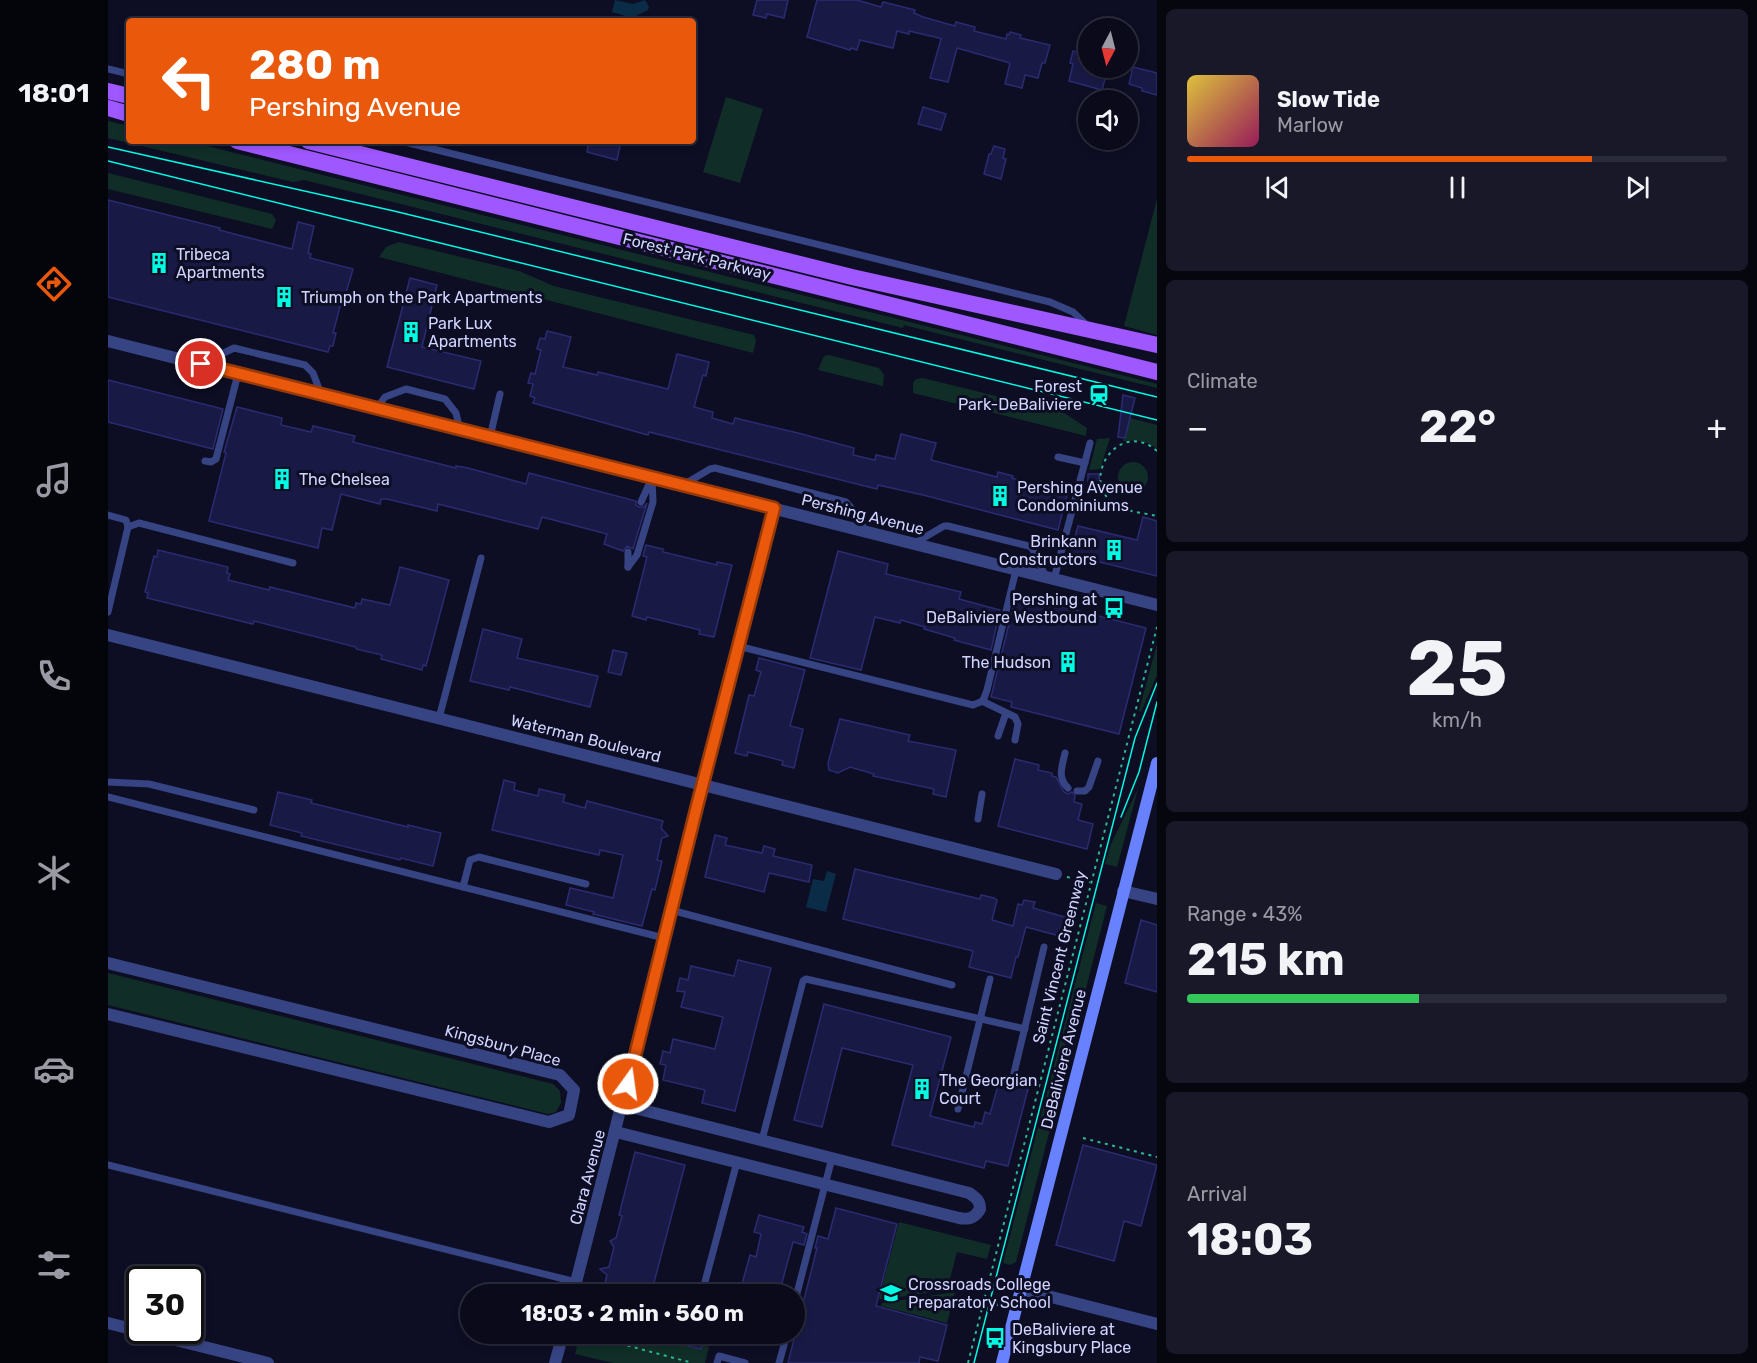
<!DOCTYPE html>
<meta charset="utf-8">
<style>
:root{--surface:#0a0a1b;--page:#181828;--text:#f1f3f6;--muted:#999aa3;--line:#2a2b3a;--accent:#ea580c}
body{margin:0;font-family:Rubik,sans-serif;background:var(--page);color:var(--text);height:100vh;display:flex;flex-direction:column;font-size:22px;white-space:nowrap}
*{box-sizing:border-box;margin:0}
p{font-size:20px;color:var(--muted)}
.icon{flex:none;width:33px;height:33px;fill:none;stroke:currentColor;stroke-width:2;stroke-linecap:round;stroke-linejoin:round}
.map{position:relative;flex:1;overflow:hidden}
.side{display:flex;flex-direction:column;gap:9px;padding:9px;background:#06060f;width:600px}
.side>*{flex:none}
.guide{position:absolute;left:18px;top:18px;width:570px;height:126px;border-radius:6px;box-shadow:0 3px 9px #0003,0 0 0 2px var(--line);background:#ea580c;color:#fff;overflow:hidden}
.needle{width:39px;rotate:187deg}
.tools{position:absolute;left:970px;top:18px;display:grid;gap:12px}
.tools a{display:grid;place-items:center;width:60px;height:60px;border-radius:50%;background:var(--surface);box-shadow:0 3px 9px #0003,0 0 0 2px var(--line);font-size:30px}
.speed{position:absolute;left:18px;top:1266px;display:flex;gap:12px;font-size:30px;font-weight:700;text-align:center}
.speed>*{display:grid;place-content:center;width:78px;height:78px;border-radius:50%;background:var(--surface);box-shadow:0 3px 9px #0003,0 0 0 2px var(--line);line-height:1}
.speed .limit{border:3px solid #111;border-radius:9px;background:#fff;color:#111}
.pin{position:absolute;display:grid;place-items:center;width:51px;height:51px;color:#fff;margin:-26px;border:3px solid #fff;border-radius:50%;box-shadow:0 2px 6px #0007}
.me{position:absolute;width:66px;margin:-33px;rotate:14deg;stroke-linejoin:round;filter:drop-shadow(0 0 4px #0008)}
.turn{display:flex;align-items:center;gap:21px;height:126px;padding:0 24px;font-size:27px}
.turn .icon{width:78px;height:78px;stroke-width:2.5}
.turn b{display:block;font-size:42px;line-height:51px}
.big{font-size:45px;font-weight:700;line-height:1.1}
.side .widget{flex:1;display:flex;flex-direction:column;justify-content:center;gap:9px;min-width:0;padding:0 21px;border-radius:9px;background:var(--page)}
.side .dial{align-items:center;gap:0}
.dial b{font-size:78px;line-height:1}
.song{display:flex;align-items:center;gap:18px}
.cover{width:72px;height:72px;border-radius:9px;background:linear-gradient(135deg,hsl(50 70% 55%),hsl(330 70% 35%))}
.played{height:6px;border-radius:3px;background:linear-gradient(90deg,var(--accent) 75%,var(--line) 75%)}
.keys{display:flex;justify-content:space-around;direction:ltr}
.heat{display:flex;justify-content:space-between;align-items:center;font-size:33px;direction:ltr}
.charge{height:9px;border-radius:4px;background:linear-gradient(90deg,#34c759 43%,var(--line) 0)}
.trip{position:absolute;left:352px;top:1284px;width:345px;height:60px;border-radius:30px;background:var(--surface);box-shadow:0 3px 9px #0003,0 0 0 2px var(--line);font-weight:700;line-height:60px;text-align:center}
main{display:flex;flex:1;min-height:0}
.tab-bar{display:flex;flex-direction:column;width:108px;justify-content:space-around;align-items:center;background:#04040b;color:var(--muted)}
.tab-bar .icon{width:42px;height:42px}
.tab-bar .selected{color:var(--accent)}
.tab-bar b{font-size:27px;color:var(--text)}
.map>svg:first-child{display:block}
.green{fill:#102e27}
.water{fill:#0a2c46}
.building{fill:#191945;stroke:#2a2b71;stroke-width:1.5}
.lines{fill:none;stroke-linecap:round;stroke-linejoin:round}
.path{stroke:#2bb893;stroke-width:2;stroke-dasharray:3 4.5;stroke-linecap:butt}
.service{stroke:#374484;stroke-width:7}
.minor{stroke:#374484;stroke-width:12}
.secondary{stroke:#6781ff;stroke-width:12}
.primary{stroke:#9f57ff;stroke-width:16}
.tram{stroke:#00fbe2;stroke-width:1.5}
.route-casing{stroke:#983908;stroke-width:15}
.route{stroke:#ea580c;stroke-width:10}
.labels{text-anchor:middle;stroke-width:6;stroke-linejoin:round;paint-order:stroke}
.poi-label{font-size:16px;fill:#d0d4ff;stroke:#0d0e24;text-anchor:start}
.street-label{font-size:16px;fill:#d0d4ff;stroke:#0d0e24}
</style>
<main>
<nav class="tab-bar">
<b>18:01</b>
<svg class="icon selected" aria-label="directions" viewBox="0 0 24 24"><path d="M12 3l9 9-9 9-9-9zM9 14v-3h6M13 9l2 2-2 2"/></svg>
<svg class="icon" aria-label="music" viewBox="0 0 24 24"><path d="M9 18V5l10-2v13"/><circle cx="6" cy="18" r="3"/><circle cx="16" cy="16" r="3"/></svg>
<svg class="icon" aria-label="phone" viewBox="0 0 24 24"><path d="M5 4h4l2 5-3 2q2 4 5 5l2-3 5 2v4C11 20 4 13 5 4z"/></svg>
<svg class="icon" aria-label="climate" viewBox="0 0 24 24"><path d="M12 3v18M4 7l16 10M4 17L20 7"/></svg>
<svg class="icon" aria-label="car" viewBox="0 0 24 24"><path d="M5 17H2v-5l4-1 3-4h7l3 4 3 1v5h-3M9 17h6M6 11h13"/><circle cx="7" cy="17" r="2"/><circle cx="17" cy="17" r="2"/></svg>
<svg class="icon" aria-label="filters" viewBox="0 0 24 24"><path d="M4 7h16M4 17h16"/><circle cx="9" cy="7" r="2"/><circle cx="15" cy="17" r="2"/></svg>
</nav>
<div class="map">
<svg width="1049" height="1363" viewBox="0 0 1049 1363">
<rect width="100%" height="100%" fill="#0d0e24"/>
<!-- green -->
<g class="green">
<path d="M618 97 655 109 632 183 595 172Z"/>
<path d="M0 121 21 126V141H79L1049 384V388L796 325 795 328 196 180 185 182 0 138Z"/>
<path d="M0 173 164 214 168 220 164 229 0 189Z"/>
<path d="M1049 199V335L1016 326Z"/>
<path d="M291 242 411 271 446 286 646 335 648 341 645 353 271 257 278 247Z"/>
<path d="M721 355 771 368 776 375 775 386 710 370 716 356Z"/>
<path d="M815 378 956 413 979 428 978 436 805 393V383L808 379Z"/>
<path d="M1022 418 1049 425V449C1038 440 1028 440 1015 441Z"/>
<path d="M1002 438 992 469 981 470 989 439Z"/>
<circle cx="1025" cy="477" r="15"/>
<path d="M1049 644V675L1033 712 1031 711Z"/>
<path d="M1030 789 1009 867 997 864 1003 844Z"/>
<path d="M988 903 999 906 908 1262 902 1265 895 1263Z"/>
<path d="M0 973 445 1084 452 1091 453 1103 448 1112 440 1114 0 1005Z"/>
<path d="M791 1222 883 1245 879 1259 849 1252 839 1290 792 1297 791 1293 782 1295V1299H771Z"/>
<path d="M847 1292 839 1323 773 1306 774 1303Z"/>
<path d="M472 1334H547L601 1347 597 1363H505L467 1354Z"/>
</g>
<!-- water -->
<g class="water">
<path d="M507 0 525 4 537 0 541 7 540 10 524 18 504 12Z"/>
<path d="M719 871 728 874 718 912 698 907 705 879 716 881Z"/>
</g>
<!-- building -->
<g class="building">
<path d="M649 0H680L676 18 659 14 658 18 645 15Z"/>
<path d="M709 0H749L773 7 775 2 807 10 806 13 815 17 847 26 848 22 867 27 866 31 898 39 899 34 901 35 902 32 913 35 912 38 942 45 937 63H934L930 78 917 75 914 88 897 84 902 63 849 48 840 82 822 78 833 39 831 38 801 31V34L789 31 785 48 752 40 749 50 743 48 742 50 699 37Z"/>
<path d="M965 51 981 55V68H1000L994 90 961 81 965 64 962 63Z"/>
<path d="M1025 67 1049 73V95L1034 91V88L1021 84Z"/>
<path d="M815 107 838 114 833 130 810 124Z"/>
<path d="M481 141H513L509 160 479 152Z"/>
<path d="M886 146 897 149 895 158 898 159 893 179 876 174 881 154H883Z"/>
<path d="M0 200 112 228 111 230 184 249 190 222 206 226 200 253 203 254 202 258 245 269 238 293 236 292 225 333H228L225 346H222L220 352 0 297Z"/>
<path d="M302 278 329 285 314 347 373 361 366 389 279 367Z"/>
<path d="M439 331 463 337 455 367 489 375 490 372 560 389 569 354 601 362 598 376 595 375 586 407 605 412 604 418 625 424 627 418 690 433 746 448 745 455 767 460 768 455 787 459 793 434 828 443 823 460 889 477 890 472 905 476 904 478 911 480V483L959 495 950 530 815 495 770 485 769 489 541 432 540 435 425 403 427 398 422 396 425 384 420 383 423 373 427 374 433 350 429 349 432 338 437 339Z"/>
<path d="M0 380 115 409 105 449 0 422Z"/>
<path d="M1015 395 1027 398 1017 438 1010 437Z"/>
<path d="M129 407 174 418 173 425 203 432 205 426 247 436 245 442 348 468V466L360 468 418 484 421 473 528 501V505L531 507H536L539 503 525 549 519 546 515 551 496 544 499 534 434 517 430 529 330 504 329 511 279 499H273L272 504 233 494 224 530 214 528 210 548 101 521 118 453 116 452Z"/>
<path d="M980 474H991L992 491H980Z"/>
<path d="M1035 517 1049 521V576L962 555 970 526 1029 540Z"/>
<path d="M538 545 555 549V552L609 565V562L624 565 606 637 591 634 592 630 539 617 538 620 524 616 539 557 535 556Z"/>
<path d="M50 550 120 567 119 573 122 574 120 580 161 590 162 587 247 608 248 603 253 604 254 599 282 605 292 567 341 580 318 666 315 665 314 670 273 659 274 655 248 649V647L146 621 145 624 39 598 40 593 37 592 46 556 49 557Z"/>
<path d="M730 551 780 564 778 574 853 592 851 599 892 610 883 650 846 640 847 638 816 629 817 627 793 620 792 623 767 617 753 670 702 658Z"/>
<path d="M908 595 1038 628 1011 734 903 707 904 702 883 697Z"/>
<path d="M375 629 414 639 409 658 490 676 482 707 402 687 401 690 362 681Z"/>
<path d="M505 650 519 653 513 675 500 672Z"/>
<path d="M651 658 697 670 682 726 695 729 686 768 674 765 675 761 640 752 639 756 627 753 641 695 646 696 653 672 648 670Z"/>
<path d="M732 719 802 735 800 741 848 750 838 797 825 794 826 789 765 776 766 774 742 767 730 773 721 770 720 763Z"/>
<path d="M907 759 931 765 930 770 944 773V776L948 777 956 792 960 794 964 792 967 796 966 802 974 804 970 820 985 824 979 849 890 826Z"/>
<path d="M396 780 407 783 406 790 430 796 431 789 457 795 455 802 477 808 479 801 555 821 553 828 560 836 554 838 549 860 554 861 547 890 544 889 534 926 485 914 486 912 458 905 462 888 505 898 515 855 492 850 491 855 384 830Z"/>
<path d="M170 792 204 800 203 803 300 827V825L333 833 325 866 293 858 292 860 193 836 194 833 162 825Z"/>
<path d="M607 835 619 838 617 845 654 853 656 846 667 849 665 856 704 865 701 882 661 873 656 892 597 877Z"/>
<path d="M747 869 872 899 873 895 886 898 889 900 884 920 905 926 910 904 914 905 916 900 927 902 925 908 964 919 959 938 918 927 910 957H908L903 978 861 967 865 951 735 919Z"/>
<path d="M1033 920 1049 925V992L1017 983Z"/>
<path d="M630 960 663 968 627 1111 594 1103 597 1090 555 1080 558 1065 552 1064 555 1051 562 1053 565 1039 607 1049 615 1017 573 1007 577 992 569 991 572 978 580 980 583 966 626 976Z"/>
<path d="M716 1004 843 1037 822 1116 866 1127 867 1122 874 1124 877 1112 882 1114 891 1082 920 1089 900 1166 878 1161 876 1168 784 1145 805 1065 734 1048 714 1127 686 1120Z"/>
<path d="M975 1145 1049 1165 1033 1226 1016 1221 1006 1261 948 1245Z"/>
<path d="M527 1152 577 1165 543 1294H494L499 1275 492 1269 501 1267 506 1247 502 1241 508 1238 514 1216 511 1215Z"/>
<path d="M728 1208 789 1224 768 1306 839 1325 830 1361 812 1357 811 1363H680L709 1248H707L710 1236 720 1239Z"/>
<path d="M651 1215 696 1227 694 1232 699 1234 696 1245 685 1242 671 1294H638L639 1293 632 1291 642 1255 648 1257 653 1234 646 1232Z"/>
<path d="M546 1334H596L593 1349 546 1338Z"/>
</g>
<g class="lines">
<!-- path -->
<g class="path">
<path d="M1049 451C1011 417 969 481 1008 505 1020 512 1036 513 1049 516"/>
<path d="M959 877 982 882"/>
<path d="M975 1138 1049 1157"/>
<path d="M889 1306 891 1299"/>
<path d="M476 1334 581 1362"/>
<path d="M860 1363 1049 627"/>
</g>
<!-- service -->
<g class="service">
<path d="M0 69 21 74"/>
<path d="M293 141 942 302 965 312 980 326"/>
<path d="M95 363 126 348 197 365 205 373 213 394"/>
<path d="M268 409 277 397 298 389 337 399 348 413 352 430"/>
<path d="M382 437 392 394"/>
<path d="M950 457 977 463"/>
<path d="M97 461 103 462 108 459 130 374"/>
<path d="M575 485 602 469 607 468 738 502 749 514 757 531"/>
<path d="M533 502 543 480"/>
<path d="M0 515 18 520 20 527"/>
<path d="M807 543 836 526H840L921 546 924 548 938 577"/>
<path d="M520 567 529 555 545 502 544 478"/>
<path d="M520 567V552"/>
<path d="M946 579 982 443"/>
<path d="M0 612 20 527 31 523 185 563"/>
<path d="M630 646 865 705 875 701 879 690 908 570"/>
<path d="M874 701 907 717 910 724 907 740"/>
<path d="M331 718 373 558"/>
<path d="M890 736 898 713"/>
<path d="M957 753C954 767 949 777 960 788"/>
<path d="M0 782 41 784 146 810"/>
<path d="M969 791H977L981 787 990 761"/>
<path d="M0 797 556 938"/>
<path d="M870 819 874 794"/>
<path d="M355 887 362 860 371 857 478 884"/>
<path d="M563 910 844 985"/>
<path d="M906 1073 936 947"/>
<path d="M850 1109 882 979"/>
<path d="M654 1140 695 981 698 979 917 1029"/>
<path d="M0 1165 468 1282"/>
<path d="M560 1286 594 1293 629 1162"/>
<path d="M687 1301 724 1158"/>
<path d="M609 1363 611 1356 637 1363"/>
<path d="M671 1363 679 1334"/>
</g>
<!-- minor -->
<g class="minor">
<path d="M0 341 1049 605"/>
<path d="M0 635 948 874"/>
<path d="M1015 891 1049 899"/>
<path d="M0 963 452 1075 466 1090 461 1115 441 1122 0 1014"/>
<path d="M508 1132 851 1218C861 1220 867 1218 872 1209 872 1200 868 1198 861 1193L515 1105"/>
<path d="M912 1289 1049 1324"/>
<path d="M465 1294 666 509"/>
<path d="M0 1323 160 1363"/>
<path d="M447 1363 455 1334"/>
</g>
<!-- secondary -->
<path class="secondary" d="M894 1363 1049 763"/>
<!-- primary -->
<g class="primary">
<path d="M0 91 21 96"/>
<path d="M0 108 21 114"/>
<path d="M129 141 1049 372"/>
<path d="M200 141 744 277 1049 345"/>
</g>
<!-- tram -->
<g class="tram">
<path d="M0 147 286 211 1049 397"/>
<path d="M0 161 1049 420"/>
<path d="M1013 817 1031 772 1049 702"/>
<path d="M866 1363 1027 738 1049 683"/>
</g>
</g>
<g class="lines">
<defs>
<path id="route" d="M93 364 666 508 589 806 520 1084"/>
</defs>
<!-- route casing -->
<use href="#route" class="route-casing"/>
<!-- route -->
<use href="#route" class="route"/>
</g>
<!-- icons -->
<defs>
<symbol id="building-bare" viewBox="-9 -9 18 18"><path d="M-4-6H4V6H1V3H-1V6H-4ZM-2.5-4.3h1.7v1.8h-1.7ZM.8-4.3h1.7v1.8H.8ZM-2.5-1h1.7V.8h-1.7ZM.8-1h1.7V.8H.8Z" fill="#00fbe2" stroke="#0d0e24" stroke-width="2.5" paint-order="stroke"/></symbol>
<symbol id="station-bare" viewBox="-9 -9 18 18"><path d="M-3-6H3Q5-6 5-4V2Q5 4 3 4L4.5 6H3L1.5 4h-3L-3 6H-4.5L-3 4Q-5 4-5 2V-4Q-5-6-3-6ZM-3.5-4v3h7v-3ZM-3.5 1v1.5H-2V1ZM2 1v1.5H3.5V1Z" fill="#00fbe2" stroke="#0d0e24" stroke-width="2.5" paint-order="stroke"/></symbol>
<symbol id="bus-bare" viewBox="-9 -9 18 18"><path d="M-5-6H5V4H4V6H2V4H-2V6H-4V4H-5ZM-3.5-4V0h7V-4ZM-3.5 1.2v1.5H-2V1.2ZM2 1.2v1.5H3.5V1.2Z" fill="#00fbe2" stroke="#0d0e24" stroke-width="2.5" paint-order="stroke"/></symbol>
<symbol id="school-bare" viewBox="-9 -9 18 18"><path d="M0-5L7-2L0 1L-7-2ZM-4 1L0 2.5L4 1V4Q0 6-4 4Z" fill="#00fbe2" stroke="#0d0e24" stroke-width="2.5" paint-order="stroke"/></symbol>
</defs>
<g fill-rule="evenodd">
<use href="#building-bare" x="36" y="248" width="30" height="30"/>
<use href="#building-bare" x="161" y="282" width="30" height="30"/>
<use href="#building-bare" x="288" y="317" width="30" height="30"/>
<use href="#station-bare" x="976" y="380" width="30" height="30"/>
<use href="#building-bare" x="159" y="464" width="30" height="30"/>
<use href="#building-bare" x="877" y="481" width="30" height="30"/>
<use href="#building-bare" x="991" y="535" width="30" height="30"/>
<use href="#bus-bare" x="991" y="593" width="30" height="30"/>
<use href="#building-bare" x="945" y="647" width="30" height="30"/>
<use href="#building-bare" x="799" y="1074" width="30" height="30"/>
<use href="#school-bare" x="768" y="1278" width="30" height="30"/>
<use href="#bus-bare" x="872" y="1323" width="30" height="30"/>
</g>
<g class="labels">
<!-- poi labels -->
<g class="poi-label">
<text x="68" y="260">Tribeca<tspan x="68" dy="18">Apartments</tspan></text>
<text x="193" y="303">Triumph on the Park Apartments</text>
<text x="320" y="329">Park Lux<tspan x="320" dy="18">Apartments</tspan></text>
<text x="974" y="392" text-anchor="end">Forest<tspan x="974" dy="18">Park-DeBaliviere</tspan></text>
<text x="191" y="485">The Chelsea</text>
<text x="909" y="493">Pershing Avenue<tspan x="909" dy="18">Condominiums</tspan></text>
<text x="989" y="547" text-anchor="end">Brinkann<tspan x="989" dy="18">Constructors</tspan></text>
<text x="989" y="605" text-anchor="end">Pershing at<tspan x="989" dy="18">DeBaliviere Westbound</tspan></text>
<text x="943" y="668" text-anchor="end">The Hudson</text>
<text x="831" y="1086">The Georgian<tspan x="831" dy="18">Court</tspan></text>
<text x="800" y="1290">Crossroads College<tspan x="800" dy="18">Preparatory School</tspan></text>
<text x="904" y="1335">DeBaliviere at<tspan x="904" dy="18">Kingsbury Place</tspan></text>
</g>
<!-- street labels -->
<g class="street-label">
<text transform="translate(589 256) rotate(14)" y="6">Forest Park Parkway</text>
<text transform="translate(755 514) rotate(14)" y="6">Pershing Avenue</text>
<text transform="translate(478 738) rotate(14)" y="6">Waterman Boulevard</text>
<text transform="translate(951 957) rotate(-76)" y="6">Saint Vincent Greenway</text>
<text transform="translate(395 1045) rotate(15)" y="6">Kingsbury Place</text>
<text transform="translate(955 1059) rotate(-76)" y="6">DeBaliviere Avenue</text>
<text transform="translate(479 1177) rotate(-75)" y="6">Clara Avenue</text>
</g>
</g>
</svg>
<div class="tools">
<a><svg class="needle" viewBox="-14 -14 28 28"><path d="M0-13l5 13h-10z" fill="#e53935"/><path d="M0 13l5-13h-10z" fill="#999aa3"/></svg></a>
<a><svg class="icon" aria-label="sound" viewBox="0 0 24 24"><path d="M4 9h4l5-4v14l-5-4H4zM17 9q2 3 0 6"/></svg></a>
</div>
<div class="speed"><div class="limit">30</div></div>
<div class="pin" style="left:93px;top:364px;background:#d93025"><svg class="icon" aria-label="arrive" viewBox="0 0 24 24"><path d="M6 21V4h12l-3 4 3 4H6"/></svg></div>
<svg class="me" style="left:520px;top:1084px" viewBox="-20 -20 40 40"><circle r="17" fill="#ea580c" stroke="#fff" stroke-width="3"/><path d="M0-11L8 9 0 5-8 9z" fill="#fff"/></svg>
<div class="trip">18:03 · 2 min · 560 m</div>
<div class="guide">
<div class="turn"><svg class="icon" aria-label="left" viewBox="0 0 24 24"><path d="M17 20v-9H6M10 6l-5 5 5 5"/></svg><div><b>280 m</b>Pershing Avenue</div></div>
</div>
</div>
<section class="side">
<div class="widget">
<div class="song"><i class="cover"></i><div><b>Slow Tide</b><p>Marlow</p></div></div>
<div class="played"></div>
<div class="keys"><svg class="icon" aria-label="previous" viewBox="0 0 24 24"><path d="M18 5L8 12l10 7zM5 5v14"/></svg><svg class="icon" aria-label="pause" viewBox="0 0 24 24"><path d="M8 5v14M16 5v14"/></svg><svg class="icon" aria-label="next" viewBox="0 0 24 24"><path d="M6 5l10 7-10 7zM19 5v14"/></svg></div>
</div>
<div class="widget"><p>Climate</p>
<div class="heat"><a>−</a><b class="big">22°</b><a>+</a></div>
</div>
<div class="widget dial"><b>25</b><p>km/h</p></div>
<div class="widget"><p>Range · 43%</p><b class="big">215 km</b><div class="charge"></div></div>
<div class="widget"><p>Arrival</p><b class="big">18:03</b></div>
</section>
</main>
